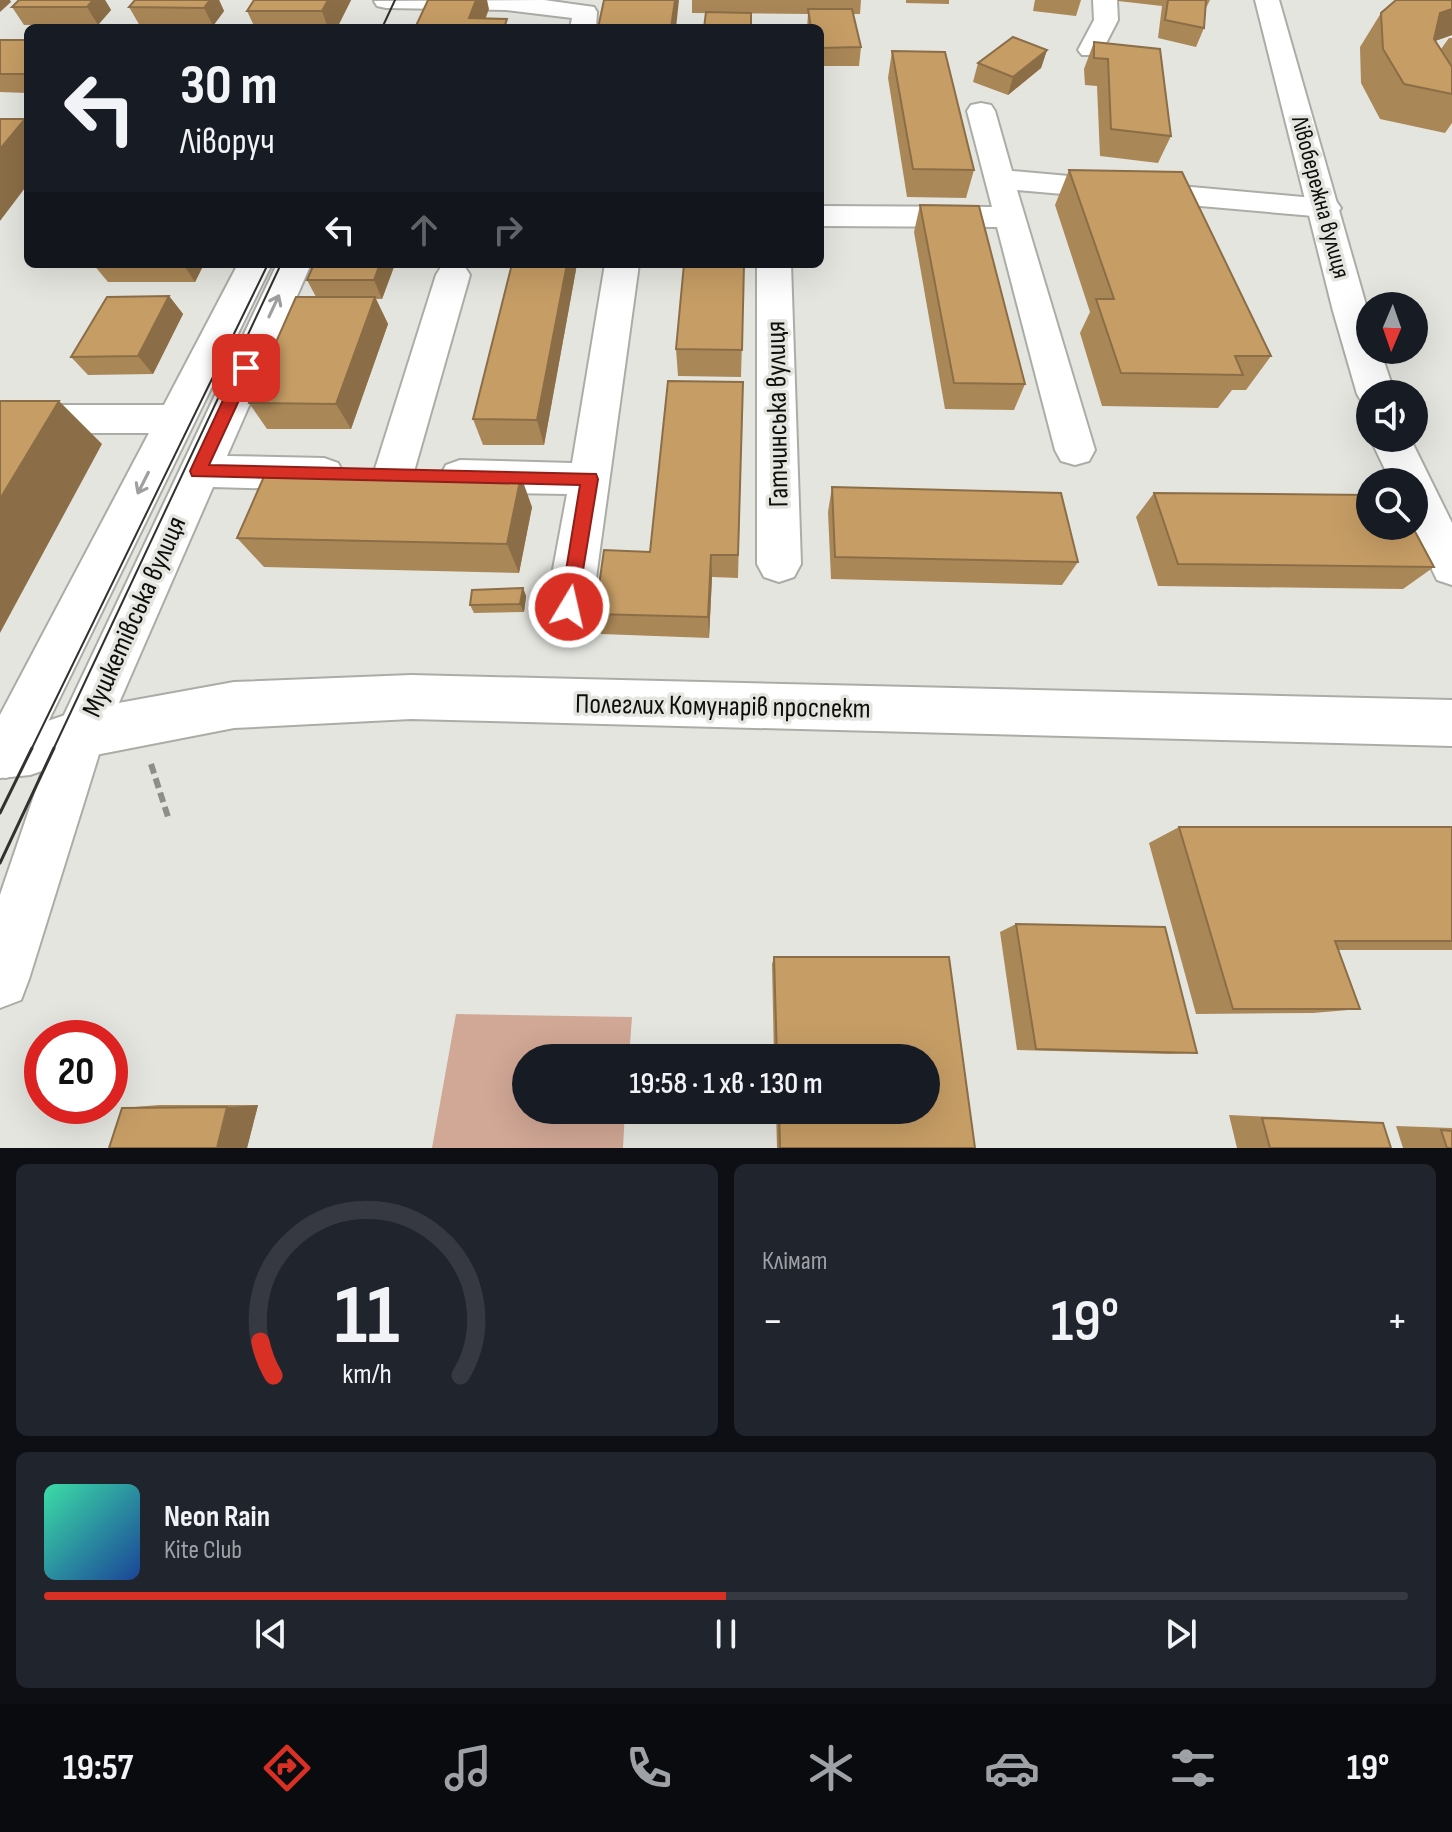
<!DOCTYPE html>
<html lang="uk">
<meta charset="utf-8">
<style>
:root{--surface:#171b24;--page:#20242c;--text:#f1f3f6;--muted:#9ea1a6;--line:#363941;--accent:#d93025}
body{margin:0;font-family:"Sofia Sans Condensed",sans-serif;background:var(--page);color:var(--text);height:100vh;display:flex;flex-direction:column;font-size:30px;white-space:nowrap}
*{box-sizing:border-box;margin:0}
p{font-size:26px;color:var(--muted)}
.icon{flex:none;width:44px;height:44px;fill:none;stroke:currentColor;stroke-width:2;stroke-linecap:round;stroke-linejoin:round}
.map{position:relative;height:1148px;overflow:hidden}
.details{display:flex;flex-direction:column;gap:16px;padding:16px;background:#0d0f14;flex:1}
.details>*{flex:none}
.guide{position:absolute;left:24px;top:24px;width:800px;height:244px;border-radius:12px;box-shadow:0 8px 32px #0002;background:#171b24;color:var(--text);overflow:hidden}
.needle{width:52px;rotate:182deg}
.buttons{position:absolute;left:1356px;top:292px;display:grid;gap:16px}
.buttons a{display:grid;place-items:center;width:72px;height:72px;border-radius:50%;background:var(--surface);box-shadow:0 8px 32px #0002;font-size:40px}
.speed{position:absolute;left:24px;top:1020px;display:flex;gap:16px;font-size:40px;font-weight:700;text-align:center}
.speed>*{display:grid;place-content:center;width:104px;height:104px;border-radius:50%;background:var(--surface);box-shadow:0 8px 32px #0002;line-height:1}
.speed .limit{border:12px solid #d22;background:#fff;color:#111}
.pin{position:absolute;display:grid;place-items:center;width:68px;height:68px;color:#fff;margin:-34px;border-radius:16px;box-shadow:0 4px 12px #0006}
.me{position:absolute;width:88px;margin:-44px;rotate:9deg;stroke-linejoin:round;filter:drop-shadow(0 0 6px #0008)}
.turn{display:flex;align-items:center;gap:28px;height:168px;padding:0 24px;font-size:36px}
.turn .icon{width:104px;height:104px;stroke-width:2.5}
.turn b{display:block;font-size:56px;line-height:68px}
.lanes{display:flex;align-items:center;height:76px;padding:0 24px;background:#0003;justify-content:center;gap:40px;direction:ltr}
.lanes .off{opacity:.35}
.big{font-size:60px;font-weight:600;line-height:1.1}
.details .card{flex:1;display:flex;flex-direction:column;justify-content:center;gap:12px;min-width:0;padding:0 28px;border-radius:12px;background:var(--page)}
.details .dial{align-items:center;gap:0}
.dial svg{height:208px;overflow:visible;fill:none;stroke:var(--line);stroke-width:7;stroke-linecap:round;text-anchor:middle}
.dial text{fill:var(--text);stroke:none}
.song{display:flex;align-items:center;gap:24px}
.cover{width:96px;height:96px;border-radius:12px;background:linear-gradient(135deg,hsl(160 70% 55%),hsl(220 70% 35%))}
.played{height:8px;border-radius:4px;background:linear-gradient(90deg,var(--accent) 50%,var(--line) 50%)}
.keys{display:flex;justify-content:space-around;direction:ltr}
.heat{display:flex;justify-content:space-between;align-items:center;font-size:44px;direction:ltr}
.details .tiles{flex:1;display:grid;gap:16px;grid-template-columns:1fr 1fr}
.card:last-child{grid-column:span 2}
.trip{position:absolute;left:512px;top:1044px;width:428px;height:80px;border-radius:40px;background:var(--surface);box-shadow:0 8px 32px #0002;font-weight:600;line-height:80px;text-align:center}
.tabs{display:flex;height:128px;justify-content:space-around;align-items:center;background:#090b0e;color:var(--muted)}
.tabs .icon{width:56px;height:56px}
.tabs .current{color:var(--accent)}
.tabs b{font-size:36px;color:var(--text)}
.map>svg:first-child{display:block}
.green{fill:#d1a795}
.lines{fill:none;stroke-linecap:round;stroke-linejoin:round}
.minor-casing{stroke:#acaca7;stroke-width:4}
.major-casing{stroke:#acaca7;stroke-width:4}
.path{stroke:#8d8d89;stroke-width:6;stroke-dasharray:10 5;stroke-linecap:butt}
.minor{fill:#fff;fill-rule:evenodd}
.major{fill:#fff;fill-rule:evenodd}
.tram-far1{stroke:#31312e;stroke-width:2}
.tram{stroke:#31312e;stroke-width:3}
.wall{fill:#aa8757}
.shaded-wall{fill:#8b6e47}
.building{fill:#c69d65;stroke:#8b6e47;stroke-width:2}
.oneway{stroke:#9f9f9e}
.route{fill:#d93025;stroke:#8d1f18;stroke-width:2}
.labels{text-anchor:middle;stroke-width:7;stroke-linejoin:round;paint-order:stroke}
.far-street-label{font-size:24px;fill:#0e0e0c;stroke:#e5e5e0}
.street-label{font-size:28px;fill:#0e0e0c;stroke:#e5e5e0}
</style>
<div class="map">
<svg width="1452" height="1148" viewBox="0 0 1452 1148">
<rect width="100%" height="100%" fill="#e5e5e0"/>
<!-- green -->
<path class="green" d="M456 1014 632 1017 629 1058H526V1110H625L623 1148H432Z"/>
<g class="lines">
<defs>
<g id="minor">
<path d="M544 0 594 7 597 12 596 28H570L572 18 506 10 386 8 377 6 374 1Z"/>
<path d="M1093 0H1117L1118 20 1100 55H1082L1078 50 1094 20Z"/>
<path d="M981 103 991 105 995 111 1012 171 1325 199 1336 201 1341 208 1336 215 1325 217 1017 190 1095 450 1089 461 1075 465 1061 461 1055 450 997 227 820 226V206L992 207 967 111 971 105Z"/>
<path d="M238 264H272L24 771 6 778 0 776V715L149 433H0V405H164Z"/>
<path d="M277 264H311L227 456 324 458 338 463 344 474 338 485 324 490 213 487 105 735 29 979 21 1000 0 1008V895L55 734Z"/>
<path d="M453 264 465 267 470 275 413 475 407 486 393 491 379 486 373 475 436 275 441 267Z"/>
<path d="M605 264H639L592 607 585 621 569 627 553 621 546 607 567 494 460 492 446 487 440 476 446 465 460 460 572 463Z"/>
<path d="M757 264H791L801 564 794 577 779 582 764 577 757 564Z"/>
</g>
<g id="major">
<path d="M1255 0H1279L1370 319V350H1380L1395 394H1370V406L1363 404 1357 394 1333 311Z"/>
<path d="M1370 438H1410L1452 523V585L1437 580 1411 526H1414V482H1391Z"/>
<path d="M411 675 1452 700V746L411 719 234 728 80 758 30 775 0 778V730L30 727 80 710 234 682Z"/>
</g>
</defs>
<!-- minor casing -->
<use href="#minor" class="minor-casing"/>
<!-- major casing -->
<use href="#major" class="major-casing"/>
<!-- path -->
<path class="path" d="M151 764 169 820"/>
<!-- minor -->
<use href="#minor" class="minor"/>
<!-- major -->
<use href="#major" class="major"/>
<!-- tram-far1 -->
<g class="tram-far1">
<path d="M382 28 395 0"/>
<path d="M31 750 268 264"/>
<path d="M53 750 281 264"/>
</g>
<!-- tram -->
<g class="tram">
<path d="M0 813 32 748"/>
<path d="M0 863 54 748"/>
</g>
</g>
<!-- wall -->
<g class="wall">
<path d="M19 0H105L111 10 98 25H24L12 7Z"/>
<path d="M135 0H219L224 11 213 26H140L129 7Z"/>
<path d="M254 0H351L337 28H255L247 11Z"/>
<path d="M692 0H861L860 14H853L861 47 859 66H820V28H807L808 14 692 13Z"/>
<path d="M906 0H949V4L906 3Z"/>
<path d="M1035 0H1081L1076 16 1033 11Z"/>
<path d="M1118 0H1210L1206 8 1204 28 1196 47 1158 38 1162 6 1118 1Z"/>
<path d="M1381 13 1452 35 1435 41 1441 49 1449 38H1452V123L1445 133 1380 119 1361 83 1360 47Z"/>
<path d="M0 40H28V93L0 92Z"/>
<path d="M1094 42 1171 136 1158 163 1100 156 1097 86 1085 85 1084 69Z"/>
<path d="M1047 50 1041 68 1008 95 973 82 978 63Z"/>
<path d="M892 51 974 170 966 198 907 197 888 78Z"/>
<path d="M1069 170 1271 356 1246 390H1232L1218 408 1102 406 1080 333 1090 312 1055 205Z"/>
<path d="M920 205 1025 384 1014 410 945 409 914 232Z"/>
<path d="M93 264H204L195 282H108Z"/>
<path d="M395 264 382 299H376L388 324 351 429H267L249 403 316 297 307 280Z"/>
<path d="M512 264H577L544 445H483L473 419Z"/>
<path d="M744 264 741 377 678 376 676 349Z"/>
<path d="M169 296 183 314 153 374 88 375 71 357Z"/>
<path d="M743 382 738 578 712 577 709 638 601 634 595 614 650 552Z"/>
<path d="M832 487 1078 562 1062 585 831 579 828 512Z"/>
<path d="M1154 493 1434 567 1403 589 1158 586 1136 517Z"/>
<path d="M532 507 519 573 264 567 237 538Z"/>
<path d="M523 588 526 596 524 612 474 613 470 605Z"/>
<path d="M1179 827H1452V950H1338L1360 1009 1313 1013 1196 1014 1149 843Z"/>
<path d="M1016 924 1197 1053 1169 1054 1017 1050 1000 932Z"/>
<path d="M774 957H949L975 1148H777L776 1110H926V1058H774L772 964Z"/>
<path d="M159 1105H258L247 1148 122 1108Z"/>
<path d="M1229 1115 1342 1120 1383 1123 1391 1148H1237Z"/>
<path d="M1396 1126 1452 1128V1148H1403Z"/>
</g>
<!-- shaded-wall -->
<g class="shaded-wall">
<path d="M0 0H10L11 2 0 12Z"/>
<path d="M93 0H105L111 10 98 25 87 7Z"/>
<path d="M210 0H219L224 11 213 26 204 8Z"/>
<path d="M328 0H351L337 28H328L322 11Z"/>
<path d="M476 0H487L489 9 482 28 469 18Z"/>
<path d="M675 0H679L676 28H671Z"/>
<path d="M1452 9V35L1418 47 1440 13Z"/>
<path d="M1047 50 1041 68 1008 95 1013 77Z"/>
<path d="M25 119 28 123V184L0 221V149Z"/>
<path d="M183 264H204L195 282Z"/>
<path d="M380 264H395L382 299 374 280Z"/>
<path d="M567 264H577L544 445 537 420Z"/>
<path d="M169 296 183 314 153 374 138 356Z"/>
<path d="M375 297 388 324 351 429 336 404Z"/>
<path d="M59 401 102 444 0 633V499Z"/>
<path d="M521 476 532 507 519 573 507 544Z"/>
<path d="M711 555 712 577 709 638 708 617Z"/>
<path d="M523 588 526 596 524 612 520 604Z"/>
<path d="M258 1105 247 1148H217L227 1107Z"/>
</g>
<!-- building -->
<g class="building">
<path d="M19 0H93L87 7H12Z"/>
<path d="M135 0H210L204 8 129 7Z"/>
<path d="M254 0H328L322 11H247Z"/>
<path d="M428 0H476L469 18 507 19 504 28H415Z"/>
<path d="M604 0H675L671 28H598Z"/>
<path d="M1168 0H1206L1204 28 1165 20Z"/>
<path d="M1396 0H1452V9L1440 13 1434 39 1452 67V94L1404 84 1383 49 1381 13Z"/>
<path d="M808 9H852L861 47 820 48V28H811Z"/>
<path d="M706 12 751 13V28H704Z"/>
<path d="M1013 37 1047 50 1013 77 978 63Z"/>
<rect x="0" y="40" width="28" height="34"/>
<path d="M1094 42 1160 49 1171 136 1111 129 1108 59 1094 58Z"/>
<path d="M892 51 945 52 974 170 913 169Z"/>
<path d="M0 119H25L0 149Z"/>
<path d="M1069 170 1182 172 1271 356H1235L1243 375 1121 373 1096 299H1114Z"/>
<path d="M920 205 979 206 1025 384 954 383Z"/>
<path d="M314 264H380L374 280H307Z"/>
<path d="M512 264H567L537 420 473 419Z"/>
<path d="M684 264H744L742 350 676 349Z"/>
<path d="M169 296 138 356 71 357 107 297Z"/>
<path d="M296 297H375L336 404 249 403Z"/>
<path d="M668 381 743 382 738 555H711L708 617 595 614 604 550 650 552Z"/>
<path d="M0 401H59L0 499Z"/>
<path d="M266 472 521 476 507 544 237 538Z"/>
<path d="M832 487 1061 493 1078 562 835 557Z"/>
<path d="M1154 493 1370 495V526H1412L1434 567 1178 564Z"/>
<path d="M523 588 520 604 470 605 472 590Z"/>
<path d="M1179 827H1452V941H1335L1360 1009H1233Z"/>
<path d="M1016 924 1165 927 1197 1053 1036 1049Z"/>
<path d="M774 957H949L975 1148H780L779 1110H926V1058H777Z"/>
<path d="M227 1107 217 1148H109L122 1108Z"/>
<path d="M1262 1118 1383 1123 1391 1148H1270Z"/>
<path d="M1441 1130 1452 1131V1148H1447Z"/>
</g>
<!-- one-way arrows -->
<defs><path id="oneway-shaft" d="M-6 0H5M1.5-3L5.5 0L1.5 3" fill="none" stroke-width="1.6" stroke-linecap="round" stroke-linejoin="round" transform="scale(2)"/></defs>
<g class="oneway">
<use href="#oneway-shaft" transform="translate(274 306) rotate(-65)"/>
<use href="#oneway-shaft" transform="translate(143 483) rotate(117)"/>
</g>
<!-- route -->
<path class="route" d="M246 362 254 368 209 465 596 474 598 479 576 613H563L560 607 580 485 192 476 190 471 238 368Z"/>
<g class="labels">
<!-- far-street labels -->
<g class="far-street-label">
<text transform="translate(1321 197) rotate(75)" y="8">Лівобережна вулиця</text>
</g>
<!-- street labels -->
<g class="street-label">
<text transform="translate(776 414) rotate(-91)" y="10">Гатчинська вулиця</text>
<text transform="translate(133 616) rotate(-66)" y="10">Мушкетівська вулиця</text>
<text transform="translate(723 705) rotate(1)" y="10">Полеглих Комунарів проспект</text>
</g>
</g>
</svg>
<div class="buttons">
<a><svg class="needle" viewBox="-14 -14 28 28"><path d="M0-13l5 13h-10z" fill="#e53935"/><path d="M0 13l5-13h-10z" fill="#9ea1a6"/></svg></a>
<a><svg class="icon" aria-label="sound" viewBox="0 0 24 24"><path d="M4 9h4l5-4v14l-5-4H4zM17 9q2 3 0 6"/></svg></a>
<a><svg class="icon" aria-label="search" viewBox="0 0 24 24"><circle cx="10" cy="10" r="6"/><path d="M15 15l6 6"/></svg></a>
</div>
<div class="speed"><div class="limit">20</div></div>
<div class="pin" style="left:246px;top:368px;background:#d93025"><svg class="icon" aria-label="arrive" viewBox="0 0 24 24"><path d="M6 21V4h12l-3 4 3 4H6"/></svg></div>
<svg class="me" style="left:569px;top:607px" viewBox="-20 -20 40 40"><circle r="17" fill="#d93025" stroke="#fff" stroke-width="3"/><path d="M0-11L8 9 0 5-8 9z" fill="#fff"/></svg>
<div class="trip">19:58 · 1 хв · 130 m</div>
<div class="guide">
<div class="turn"><svg class="icon" aria-label="left" viewBox="0 0 24 24"><path d="M17 20v-9H6M10 6l-5 5 5 5"/></svg><div><b>30 m</b>Ліворуч</div></div>
<div class="lanes"><svg class="icon" aria-label="left" viewBox="0 0 24 24"><path d="M17 20v-9H6M10 6l-5 5 5 5"/></svg><svg class="icon off" aria-label="ahead" viewBox="0 0 24 24"><path d="M12 20V5M6 11l6-6 6 6"/></svg><svg class="icon off" aria-label="right" viewBox="0 0 24 24"><path d="M7 20v-9h11M14 6l5 5-5 5"/></svg></div>
</div>
</div>
<section class="details">
<div class="tiles">
<div class="card dial"><svg viewBox="0 0 100 80">
<path d="M14 69A42 42 0 1 1 86 69"/>
<path d="M14 69A42 42 0 0 1 9 56" stroke="#d93025"/>
<text x="50" y="56" font-size="32" font-weight="700">11</text>
<text x="50" y="72" font-size="11">km/h</text>
</svg></div>
<div class="card"><p>Клімат</p>
<div class="heat"><a>−</a><b class="big">19°</b><a>+</a></div>
</div>
<div class="card">
<div class="song"><i class="cover"></i><div><b>Neon Rain</b><p>Kite Club</p></div></div>
<div class="played"></div>
<div class="keys"><svg class="icon" aria-label="previous" viewBox="0 0 24 24"><path d="M18 5L8 12l10 7zM5 5v14"/></svg><svg class="icon" aria-label="pause" viewBox="0 0 24 24"><path d="M8 5v14M16 5v14"/></svg><svg class="icon" aria-label="next" viewBox="0 0 24 24"><path d="M6 5l10 7-10 7zM19 5v14"/></svg></div>
</div>
</div>
</section>
<nav class="tabs">
<b>19:57</b>
<svg class="icon current" aria-label="directions" viewBox="0 0 24 24"><path d="M12 3l9 9-9 9-9-9zM9 14v-3h6M13 9l2 2-2 2"/></svg>
<svg class="icon" aria-label="music" viewBox="0 0 24 24"><path d="M9 18V5l10-2v13"/><circle cx="6" cy="18" r="3"/><circle cx="16" cy="16" r="3"/></svg>
<svg class="icon" aria-label="phone" viewBox="0 0 24 24"><path d="M5 4h4l2 5-3 2q2 4 5 5l2-3 5 2v4C11 20 4 13 5 4z"/></svg>
<svg class="icon" aria-label="climate" viewBox="0 0 24 24"><path d="M12 3v18M4 7l16 10M4 17L20 7"/></svg>
<svg class="icon" aria-label="car" viewBox="0 0 24 24"><path d="M5 17H2v-5l4-1 3-4h7l3 4 3 1v5h-3M9 17h6M6 11h13"/><circle cx="7" cy="17" r="2"/><circle cx="17" cy="17" r="2"/></svg>
<svg class="icon" aria-label="filters" viewBox="0 0 24 24"><path d="M4 7h16M4 17h16"/><circle cx="9" cy="7" r="2"/><circle cx="15" cy="17" r="2"/></svg>
<b>19°</b>
</nav>
